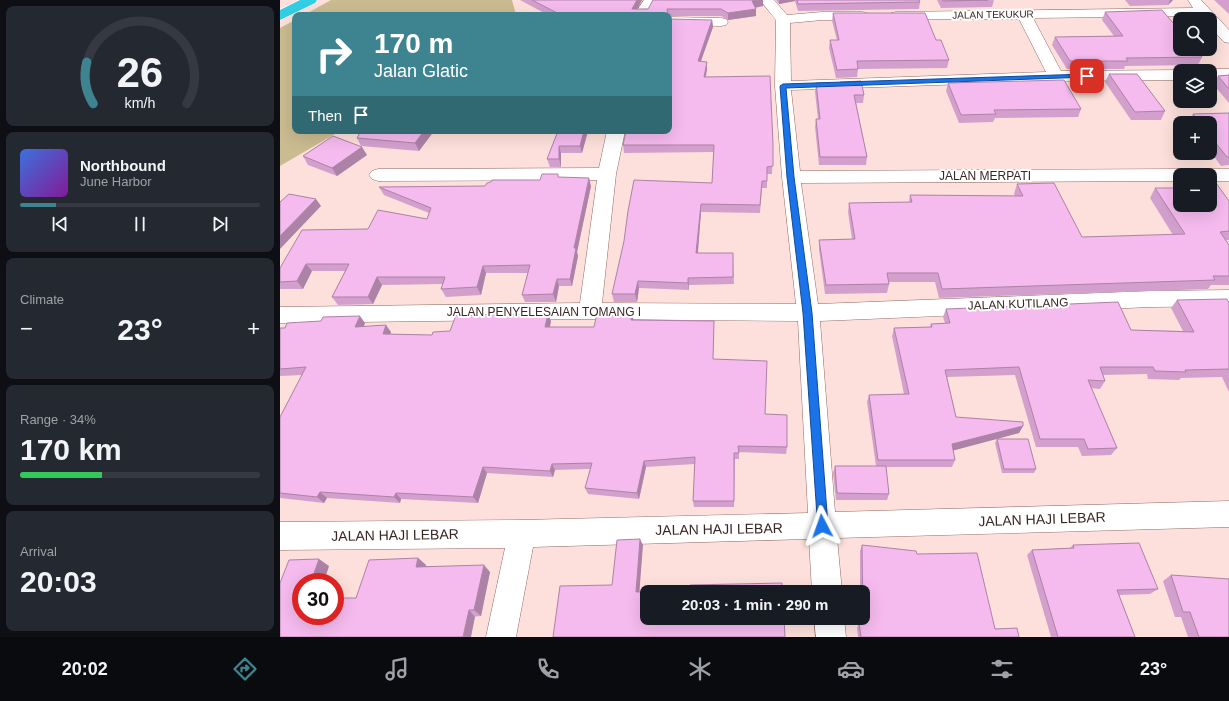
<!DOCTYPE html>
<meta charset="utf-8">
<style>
:root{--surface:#171b24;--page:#242831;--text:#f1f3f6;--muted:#9ea1a6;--line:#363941;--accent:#3e8490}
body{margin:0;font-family:Arial,sans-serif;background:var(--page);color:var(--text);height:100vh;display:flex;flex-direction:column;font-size:15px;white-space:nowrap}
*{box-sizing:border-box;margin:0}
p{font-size:13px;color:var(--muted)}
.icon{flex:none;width:22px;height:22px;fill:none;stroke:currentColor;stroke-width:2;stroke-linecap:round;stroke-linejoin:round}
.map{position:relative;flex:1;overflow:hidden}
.side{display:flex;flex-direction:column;gap:6px;padding:6px;background:#0d0f14;width:280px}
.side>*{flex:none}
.guide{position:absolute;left:12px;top:12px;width:380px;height:122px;border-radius:8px;box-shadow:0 4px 16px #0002;background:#3e8490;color:#fff;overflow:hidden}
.tools{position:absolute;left:893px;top:12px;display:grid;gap:8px}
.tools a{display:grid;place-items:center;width:44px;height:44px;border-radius:8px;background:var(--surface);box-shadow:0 4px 16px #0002;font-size:20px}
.speed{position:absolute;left:12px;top:573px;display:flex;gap:8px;font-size:20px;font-weight:700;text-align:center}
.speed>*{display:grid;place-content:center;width:52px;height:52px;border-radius:50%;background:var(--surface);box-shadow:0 4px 16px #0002;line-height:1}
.speed .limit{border:6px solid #d22;background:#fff;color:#111}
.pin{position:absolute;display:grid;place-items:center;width:34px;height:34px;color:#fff;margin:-17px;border-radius:8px;box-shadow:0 2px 6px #0006}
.me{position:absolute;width:44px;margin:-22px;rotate:356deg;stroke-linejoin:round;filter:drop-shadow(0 0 3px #0008)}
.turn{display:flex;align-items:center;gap:14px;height:84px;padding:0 16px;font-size:18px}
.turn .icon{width:52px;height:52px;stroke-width:2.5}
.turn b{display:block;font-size:28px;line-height:34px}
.then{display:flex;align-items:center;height:38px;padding:0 16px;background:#0003;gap:8px;font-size:15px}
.big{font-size:30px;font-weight:800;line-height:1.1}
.side .tile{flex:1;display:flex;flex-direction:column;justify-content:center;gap:6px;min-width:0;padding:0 14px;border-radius:8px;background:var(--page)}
.side .dial{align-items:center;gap:0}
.dial svg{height:104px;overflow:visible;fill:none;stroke:var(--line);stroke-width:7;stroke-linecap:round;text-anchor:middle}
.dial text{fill:var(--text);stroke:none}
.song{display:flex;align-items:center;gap:12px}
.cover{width:48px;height:48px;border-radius:6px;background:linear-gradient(135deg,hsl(220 70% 55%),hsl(290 70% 35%))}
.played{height:4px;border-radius:2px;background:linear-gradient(90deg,var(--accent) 15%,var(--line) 15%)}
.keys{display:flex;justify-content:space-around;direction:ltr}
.heat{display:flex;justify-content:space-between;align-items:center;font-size:22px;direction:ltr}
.charge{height:6px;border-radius:3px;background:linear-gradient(90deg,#34c759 34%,var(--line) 0)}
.trip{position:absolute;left:360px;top:585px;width:230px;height:40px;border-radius:8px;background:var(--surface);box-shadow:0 4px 16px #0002;font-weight:800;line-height:40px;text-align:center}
.tab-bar{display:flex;height:64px;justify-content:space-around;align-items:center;background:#090b0e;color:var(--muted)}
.tab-bar .icon{width:28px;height:28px}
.tab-bar .active{color:var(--accent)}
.tab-bar b{font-size:18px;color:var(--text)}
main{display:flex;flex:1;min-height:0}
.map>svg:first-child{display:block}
.green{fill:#cabb90}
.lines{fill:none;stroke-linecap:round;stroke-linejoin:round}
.minor-casing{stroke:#926962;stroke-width:1}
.highway-casing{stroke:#fff;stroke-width:1}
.minor{fill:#fff;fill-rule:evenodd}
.highway{fill:#33cee5;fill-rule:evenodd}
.wall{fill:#d3a0cd}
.shaded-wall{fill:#ac82a7}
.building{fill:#f5baee;stroke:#ac82a7}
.route{fill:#1a73e8;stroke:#114b97}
.labels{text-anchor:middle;stroke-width:4;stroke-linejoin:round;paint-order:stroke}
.far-street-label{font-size:10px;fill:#392724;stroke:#fff}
.street-label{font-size:12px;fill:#392724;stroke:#fff}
.near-street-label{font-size:14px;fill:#392724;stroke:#fff}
</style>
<main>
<section class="side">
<div class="tile dial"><svg viewBox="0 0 100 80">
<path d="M14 69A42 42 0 1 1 86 69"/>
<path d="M14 69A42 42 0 0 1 9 37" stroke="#3e8490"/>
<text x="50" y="56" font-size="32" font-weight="700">26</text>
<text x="50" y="72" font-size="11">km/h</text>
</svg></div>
<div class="tile">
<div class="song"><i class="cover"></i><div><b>Northbound</b><p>June Harbor</p></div></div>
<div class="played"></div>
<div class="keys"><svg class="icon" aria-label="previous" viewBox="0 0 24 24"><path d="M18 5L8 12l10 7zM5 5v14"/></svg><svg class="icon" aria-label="pause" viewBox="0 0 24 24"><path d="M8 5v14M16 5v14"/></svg><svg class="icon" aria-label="next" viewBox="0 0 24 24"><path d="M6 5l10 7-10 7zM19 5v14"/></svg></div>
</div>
<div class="tile"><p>Climate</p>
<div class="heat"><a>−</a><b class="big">23°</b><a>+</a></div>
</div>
<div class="tile"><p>Range · 34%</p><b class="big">170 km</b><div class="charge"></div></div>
<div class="tile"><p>Arrival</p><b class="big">20:03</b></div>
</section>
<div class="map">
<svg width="949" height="637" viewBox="0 0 949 637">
<rect width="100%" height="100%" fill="#fde0db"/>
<!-- green -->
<g class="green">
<path d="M51 0H232L236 15H24Z"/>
<path d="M15 20V131H60L0 166V28Z"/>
</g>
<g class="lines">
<defs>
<g id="minor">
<path d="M364 0H378L368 15H354Z"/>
<path d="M480 0H494L507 15 542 12H582L587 13 589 16 587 19 582 20H542L510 23 511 81 766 72 739 19H611L609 16 611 13 616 12 913 8 908 0H921L949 30V43L944 42 930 27V19H923L920 16 753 18 781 71 900 70 903 71H900V80L776 81 511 90 520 171 900 169 906 171 909 175H900V181L521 183 538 304 871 291 949 290V306L871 307 540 321 555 512 949 501V527L557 538 562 592H532L529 539 253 547 236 637H206L225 548 0 550V522L242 520 528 513 518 321 310 319 0 323V307L300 303 317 180 98 181 92 179 89 175 92 171 98 169 319 168 327 131H345L336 174 322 303 516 304 502 177 495 86 496 20Z"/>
<path d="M389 17 441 18 446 19 448 22 446 25 441 26 389 25Z"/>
<path d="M930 69H949V79H930V71H924Z"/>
<path d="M930 169H949V181H930V175H921L924 171Z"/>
<path d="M534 618H564L566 637H536Z"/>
</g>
<path id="highway" d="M20 0H37L35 3 0 20V10Z"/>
</defs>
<!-- minor casing -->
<use href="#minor" class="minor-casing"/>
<!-- highway casing -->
<use href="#highway" class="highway-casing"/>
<!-- minor -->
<use href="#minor" class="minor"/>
<!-- highway -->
<use href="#highway" class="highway"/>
</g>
<!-- wall -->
<g class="wall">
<path d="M240 0H362L357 9 483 6 475 8 476 16 448 20 441 16H389V15H268Z"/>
<path d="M496 0H639L640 2 639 9 518 11 515 1 499 4Z"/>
<path d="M657 0H714L712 7 661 8Z"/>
<path d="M845 0H893L888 5 850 6Z"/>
<path d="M934 0H949V14Z"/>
<path d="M825 12 922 57 918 65 845 66 844 69H787L772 45 775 37 834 36 822 20Z"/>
<path d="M553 13 656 40 669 60 667 68 578 69 577 77 556 78 549 48 550 40H557L552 21Z"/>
<path d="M432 20 433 27 421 61 427 69 426 77 493 144 492 174H487V188H482L480 213 421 212 418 253H453L454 284 409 285V290L359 288 357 302H334L332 294 432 183 434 152 344 153 343 145Z"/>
<path d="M829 74 885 111 881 120H851L825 82Z"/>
<path d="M949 75V103L933 84 938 76Z"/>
<path d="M560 82 584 95 583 103H576L587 157 586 165H539L535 127 536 119H538L535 92 536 83H559Z"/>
<path d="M668 83 801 109 798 117 715 118 713 122 679 123 666 91Z"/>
<path d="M949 113V165L941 166 930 151V123H909L908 122 913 114Z"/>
<path d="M81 131H154L139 151 81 146 77 138Z"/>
<path d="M278 131H308L302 153H281V167H270L267 159Z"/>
<path d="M87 155 57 176 28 165 23 156Z"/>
<path d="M279 177 311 186 297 252 298 256 292 286H279L276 302H245L242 295 248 273H206L201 295 166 297 161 289 163 284 102 285 93 304 58 305 52 297 65 271H32L23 289H0V268L88 229 147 219 149 213 104 195 99 187 205 186 260 180Z"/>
<path d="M737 184 802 237 893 235 870 198 875 188 949 201V240H946L949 245V285H931L928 289 659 298 655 282H609V284L607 293 545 294 539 249V240L572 239 568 212 569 203 629 202 630 195 735 196 734 194Z"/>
<path d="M897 300 949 303V392L942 377 901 378 899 380 868 379 867 374 823 375 825 381 820 389 811 388 837 448 831 455 802 456 798 447H756L735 375 667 377 676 417 743 426 739 433 673 450 675 460 672 467H606L609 494 607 500H556L553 473 555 466H596L587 402 589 395 624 394 612 336 614 328 650 327 651 324 665 323 663 317 666 309 851 330 903 331 891 308Z"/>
<path d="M268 314 271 321 270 327H314L353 320 434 321V328L433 359 485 414 507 447 506 454 459 452V459H455L454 507H414L413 501 415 464 366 467 359 499 308 494 305 488 310 469 275 470 273 477 207 473 198 503 121 499 120 503 47 498 44 503 0 498V417L22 375 0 376V328H5L41 321 85 323 84 326 111 332 110 334 152 335 170 331Z"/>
<path d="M717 439 756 469 754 473H722L715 443Z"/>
<path d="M582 545 637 554 715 629 739 637H578L577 628 579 623H580V618H583V592H580V551Z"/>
<path d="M793 545 878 589 870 594 839 595 855 637H771L747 555 752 550 790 548Z"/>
<path d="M138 558 146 565V566L210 572 201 616 0 637 49 566 21 616 76 598Z"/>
<path d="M891 575 949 637H908L901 617H895L883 581Z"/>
</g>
<!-- shaded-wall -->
<g class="shaded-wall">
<path d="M357 0H362L354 15 352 9Z"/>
<path d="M479 0H483V6L472 8V1Z"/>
<path d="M499 0H515V1L499 4Z"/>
<path d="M890 0H893L888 5Z"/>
<path d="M476 9V16L448 20V13Z"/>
<path d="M432 20 433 27 418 69V61Z"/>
<path d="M427 62V69L424 84V77Z"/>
<path d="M144 131H154L139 151 135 143Z"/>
<path d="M304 131H308L302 153 300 146Z"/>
<path d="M279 146 281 153V167L279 159Z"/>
<path d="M82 147 87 155 57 176 52 168Z"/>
<path d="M309 178 311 186 297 252 298 256 292 286 290 279 294 248Z"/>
<path d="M36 199 41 206 0 249V236Z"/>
<path d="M421 204V212L417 261 416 253Z"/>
<path d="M26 264 32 271 23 289 17 281Z"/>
<path d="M203 266 206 273 201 295 197 287Z"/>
<path d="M97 277 102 285 93 304 88 297Z"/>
<path d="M408 278 409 285V290L408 283Z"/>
<path d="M277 279 279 286 276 302 273 294Z"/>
<path d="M358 281 359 288 357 302 355 294Z"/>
<path d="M268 314 271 321 268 334 265 327Z"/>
<path d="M352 314 354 321 351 320Z"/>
<path d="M80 316 85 323 80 334 75 327Z"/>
<path d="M106 325 111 332 108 341 103 334Z"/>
<path d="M743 426 739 433 668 452 672 444Z"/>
<path d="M364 461 366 467 359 499 357 493Z"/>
<path d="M272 464 275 470 273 477 270 471Z"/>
<path d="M203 467 207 473 198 503 193 497Z"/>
<path d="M40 492 47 498 44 503 37 497Z"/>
<path d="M116 493 121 499 120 503 114 497Z"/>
<path d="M360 539 363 545 359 597 356 592Z"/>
<path d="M138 558 146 565 144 573 136 567Z"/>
<path d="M39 559 49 566 44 582H31Z"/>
<path d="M204 565 210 572 201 616 194 610Z"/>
<path d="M189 610 195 617 191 637H183Z"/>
</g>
<!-- building -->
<g class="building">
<path d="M252 0H357L352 9H368L373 0H479L472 1 476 9 448 13 441 9H387L388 15H301L302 14H279Z"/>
<path d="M517 0H639L640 2 518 4Z"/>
<path d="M662 0H708L663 1Z"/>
<path d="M882 10 900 31V49H916L922 57 846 58 848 61H790L775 37 843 36 825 12Z"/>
<path d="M553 13H645L656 40H661L669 60 577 61 578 69 557 70 550 40H559Z"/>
<path d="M389 19 432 20 418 61 427 62 424 77 490 76 493 144V166L487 167V181H482L480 205 421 204 416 253H453V277L408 278V283L358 281 355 294H332L344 241 348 211 354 180 432 183 434 145H343L346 131H389Z"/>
<path d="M829 74H857L885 111 855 112Z"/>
<path d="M949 75V89L938 76Z"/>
<path d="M784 80 801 109 714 110 716 114 681 115 668 83Z"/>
<path d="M581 81 584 95H574L587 157H540L536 119H540L536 83H560V82Z"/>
<path d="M949 113V157H947L930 136V123H920L913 114Z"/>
<path d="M81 131H144L135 143 77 138Z"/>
<path d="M278 131H304L300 146H279V159H267Z"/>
<path d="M53 136 82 147 52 168 23 156Z"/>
<path d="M262 174H278V177L309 178 294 248H296L290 279H277L273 294 242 295 250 265 203 266 197 287 161 289 165 277H97L88 297H52L69 264H26L17 281 0 282V268L22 230 88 229 98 210 147 219 151 208 99 187 205 186 207 183 211 182 212 180H260Z"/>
<path d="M774 183 802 237 905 234 875 188H900V205H930V183H936L949 201V231L940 232 949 245V276H933L935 280 662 289 658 273H607L609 284 546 285 539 240 575 239 569 203 632 202 630 195 743 196 737 184Z"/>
<path d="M9 194 36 199 0 236V202Z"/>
<path d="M947 299 949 303V369L905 370 906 372 875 371 873 367H820L825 381 808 380 837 448 808 449 804 439H760L739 367 665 370 676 417 743 422V426L672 444 675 460H598L589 395 629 394 614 328 652 327 651 324 670 323 666 309 838 302 851 330 914 332 897 300Z"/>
<path d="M317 313 352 314 351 320 434 321 433 359 487 361 485 414 507 415V447L458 446 459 453H454V501H413L415 457 364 461 357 493 305 488 312 463 272 464 270 471 203 467 193 497 116 493 114 497 40 492 37 497 0 493V417L26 367 0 369V328H5L7 323 41 321 43 317 80 316 75 327 106 325 103 334 152 335 153 332 170 331 176 315 268 314 265 327H314Z"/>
<path d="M717 439H748L756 469H724Z"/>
<path d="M555 466H606L609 494 557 493Z"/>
<path d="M360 539 356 592 410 590V585L502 583V592H367V618H504L505 637H273L280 586 332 585 337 540Z"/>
<path d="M859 543 878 589 837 590 855 637H778L752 550 794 548 793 545Z"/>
<path d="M582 545 636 551 637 554 697 553 715 629 737 628 739 637H581L579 623H583V618Z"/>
<path d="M138 558 136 567 204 565 194 610H189L183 637H0V583L9 560 39 559 31 582H21V616H55V598H76L89 560Z"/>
<path d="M891 575 949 579V637H919L910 612H903Z"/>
</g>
<!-- route -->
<path class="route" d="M807 74 810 76 809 77 506 88 514 177 532 313 548 526 546 530 542 532 538 530 523 313 507 177 500 86 503 84Z"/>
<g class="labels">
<!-- far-street labels -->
<g class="far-street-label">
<text transform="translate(713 14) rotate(-1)" y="4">JALAN TEKUKUR</text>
</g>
<!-- street labels -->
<g class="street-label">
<text x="705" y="180">JALAN MERPATI</text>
<text transform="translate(738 304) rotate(-2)" y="4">JALAN KUTILANG</text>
<text x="264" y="316">JALAN PENYELESAIAN TOMANG I</text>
</g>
<!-- near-street labels -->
<g class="near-street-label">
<text transform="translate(762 519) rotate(-2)" y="5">JALAN HAJI LEBAR</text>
<text transform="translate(439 529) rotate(-1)" y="5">JALAN HAJI LEBAR</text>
<text transform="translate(115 535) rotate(-1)" y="5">JALAN HAJI LEBAR</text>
</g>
</g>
</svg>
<div class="tools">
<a><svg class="icon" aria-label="search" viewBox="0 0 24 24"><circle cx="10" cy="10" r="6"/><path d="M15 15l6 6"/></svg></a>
<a><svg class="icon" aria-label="layers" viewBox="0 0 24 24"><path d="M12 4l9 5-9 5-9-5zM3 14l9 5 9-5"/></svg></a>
<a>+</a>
<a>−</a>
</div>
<div class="speed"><div class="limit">30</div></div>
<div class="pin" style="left:807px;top:76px;background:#d93025"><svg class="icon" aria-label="arrive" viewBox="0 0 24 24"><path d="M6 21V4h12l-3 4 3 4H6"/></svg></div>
<svg class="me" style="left:542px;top:526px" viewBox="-20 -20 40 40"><path d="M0-17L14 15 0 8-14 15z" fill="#1a73e8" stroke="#fff" stroke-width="4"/></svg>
<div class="trip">20:03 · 1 min · 290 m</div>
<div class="guide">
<div class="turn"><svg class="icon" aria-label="right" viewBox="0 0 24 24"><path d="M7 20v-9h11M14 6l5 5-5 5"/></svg><div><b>170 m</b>Jalan Glatic</div></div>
<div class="then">Then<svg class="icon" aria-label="arrive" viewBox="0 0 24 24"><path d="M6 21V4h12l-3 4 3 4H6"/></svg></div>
</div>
</div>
</main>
<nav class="tab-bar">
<b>20:02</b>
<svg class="icon active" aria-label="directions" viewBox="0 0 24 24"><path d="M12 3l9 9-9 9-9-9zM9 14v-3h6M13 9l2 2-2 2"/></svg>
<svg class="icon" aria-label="music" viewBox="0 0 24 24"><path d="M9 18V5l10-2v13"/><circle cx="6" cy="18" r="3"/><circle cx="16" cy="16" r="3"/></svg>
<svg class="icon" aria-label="phone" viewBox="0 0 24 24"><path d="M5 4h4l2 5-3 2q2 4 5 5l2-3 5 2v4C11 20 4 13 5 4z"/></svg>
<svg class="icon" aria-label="climate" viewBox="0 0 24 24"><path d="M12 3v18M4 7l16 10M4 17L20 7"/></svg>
<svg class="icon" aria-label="car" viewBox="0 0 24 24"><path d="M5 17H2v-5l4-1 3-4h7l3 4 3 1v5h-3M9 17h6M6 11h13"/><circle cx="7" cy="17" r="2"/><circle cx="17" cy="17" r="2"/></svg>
<svg class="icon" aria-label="filters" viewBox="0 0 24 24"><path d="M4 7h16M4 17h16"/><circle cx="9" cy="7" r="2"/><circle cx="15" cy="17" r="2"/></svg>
<b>23°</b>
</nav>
